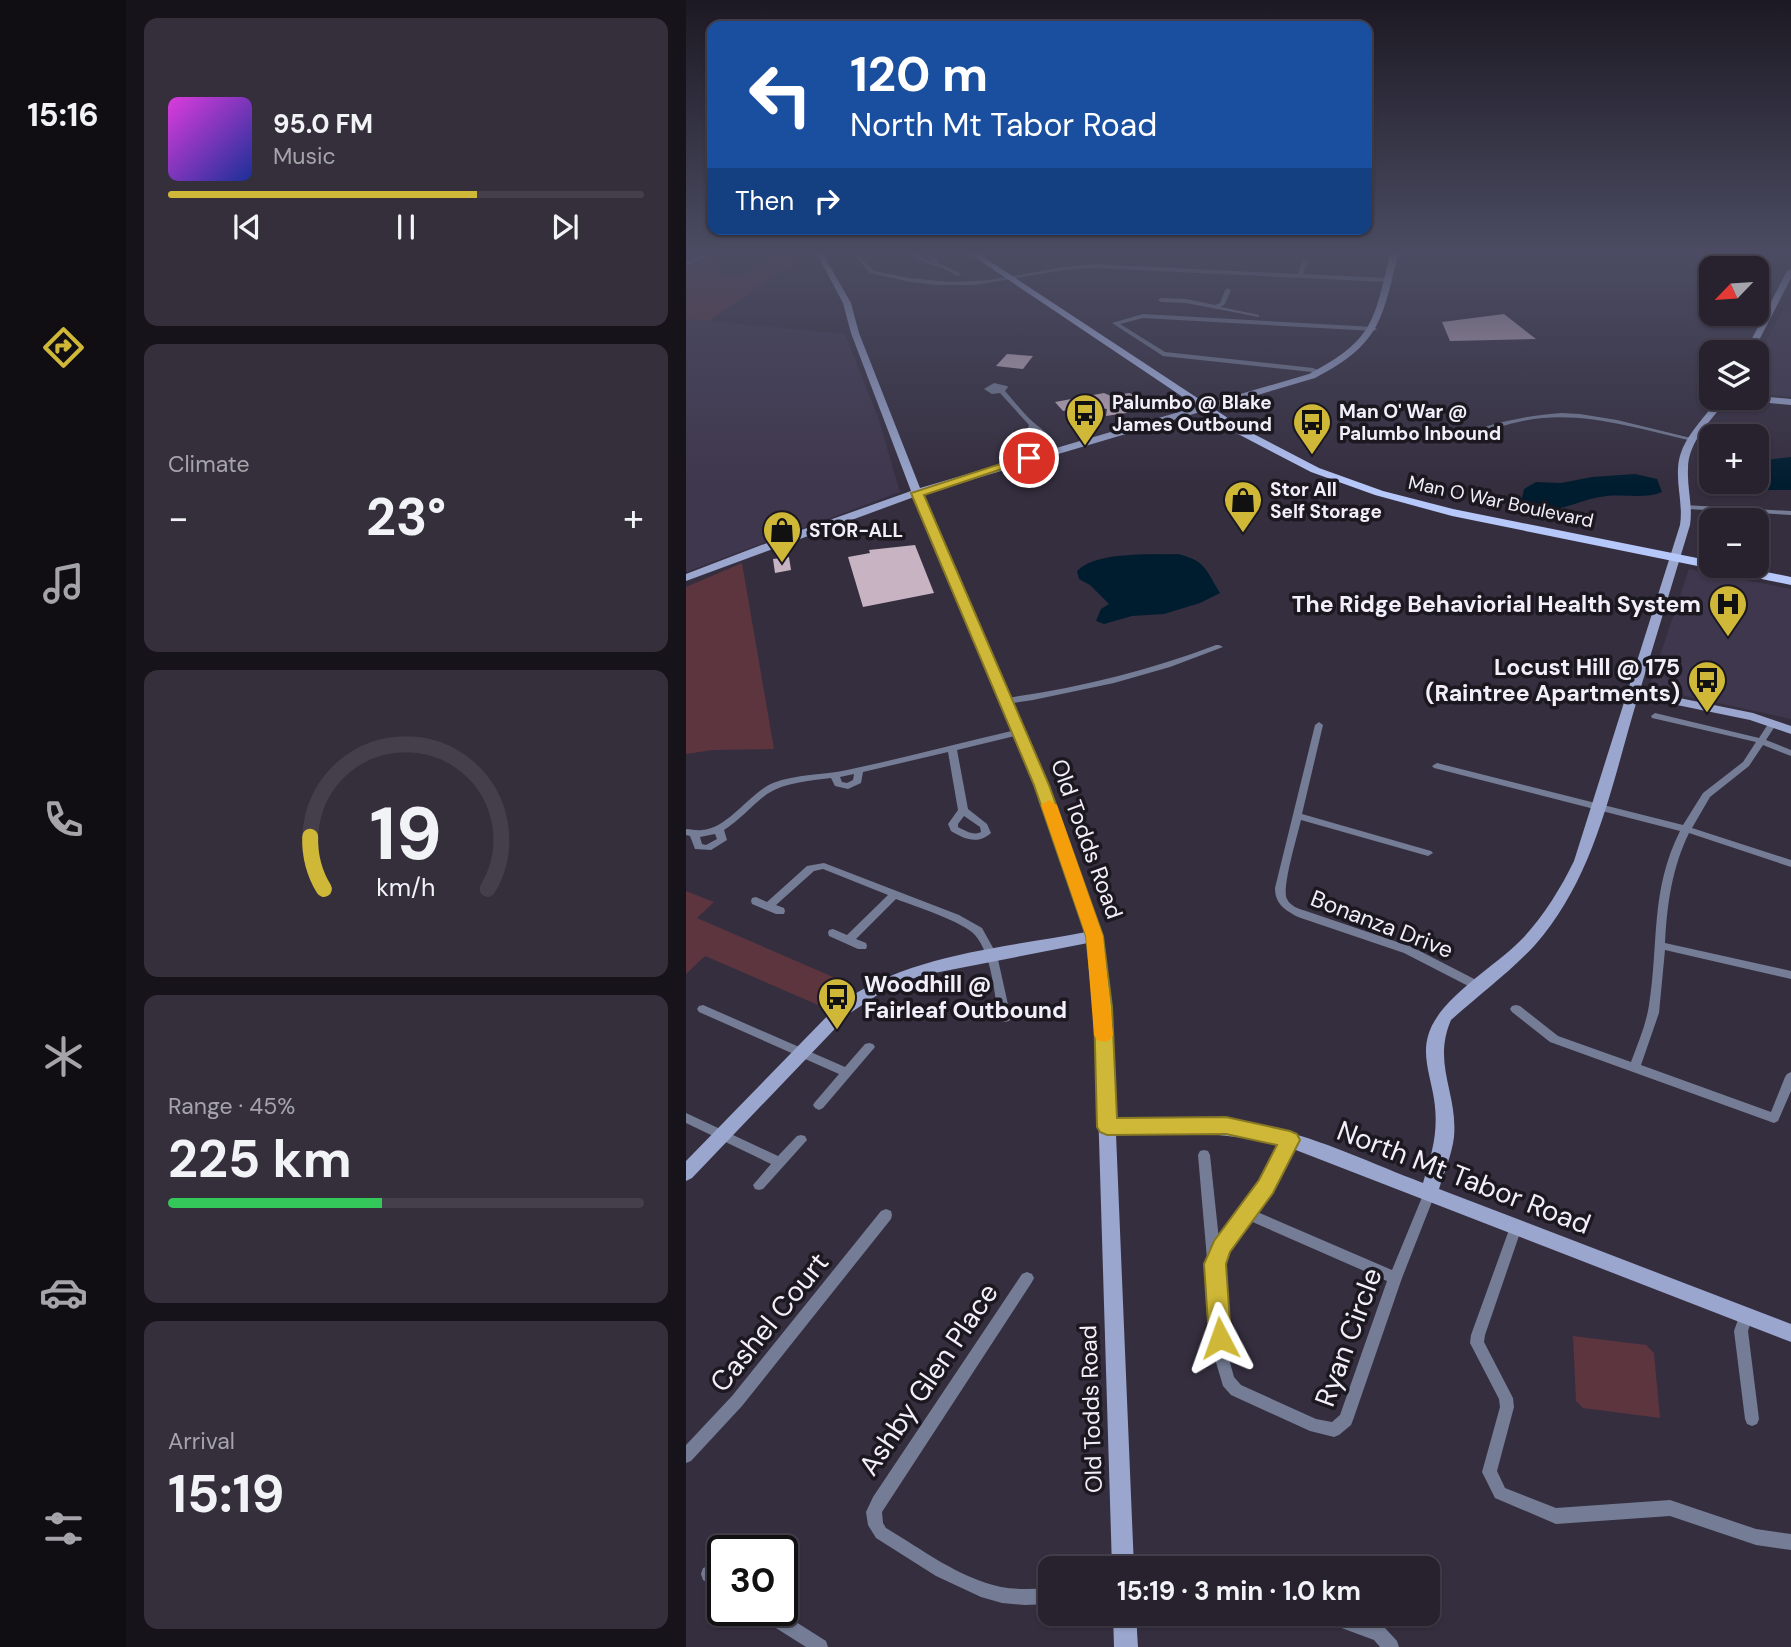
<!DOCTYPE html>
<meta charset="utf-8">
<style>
:root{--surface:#28222f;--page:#342f3b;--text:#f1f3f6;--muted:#a5a4aa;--line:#443f4b;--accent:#cfb837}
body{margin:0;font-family:"DM Sans",sans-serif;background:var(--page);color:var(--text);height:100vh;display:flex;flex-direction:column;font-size:26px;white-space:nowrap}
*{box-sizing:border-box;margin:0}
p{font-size:23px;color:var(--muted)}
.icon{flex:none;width:38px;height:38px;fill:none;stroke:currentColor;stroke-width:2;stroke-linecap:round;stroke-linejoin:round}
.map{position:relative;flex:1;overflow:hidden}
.drawer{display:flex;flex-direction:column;gap:18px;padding:18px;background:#16131a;width:560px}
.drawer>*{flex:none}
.hud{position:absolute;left:21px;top:21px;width:665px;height:214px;border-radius:14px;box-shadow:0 2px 5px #0004,0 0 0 2px var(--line);background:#1a4fa0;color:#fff;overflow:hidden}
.needle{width:46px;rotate:245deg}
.fabs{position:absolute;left:1013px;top:256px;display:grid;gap:14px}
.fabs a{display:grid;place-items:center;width:70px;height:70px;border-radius:14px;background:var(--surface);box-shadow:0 2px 5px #0004,0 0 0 2px var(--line);font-size:35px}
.speed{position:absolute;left:21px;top:1535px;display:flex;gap:14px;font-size:35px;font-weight:700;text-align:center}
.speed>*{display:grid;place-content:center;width:91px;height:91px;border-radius:50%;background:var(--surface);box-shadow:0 2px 5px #0004,0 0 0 2px var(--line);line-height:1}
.speed .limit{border:4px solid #111;border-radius:10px;background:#fff;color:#111}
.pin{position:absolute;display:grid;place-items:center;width:60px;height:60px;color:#fff;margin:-30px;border:4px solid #fff;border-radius:50%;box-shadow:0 2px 7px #0007}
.me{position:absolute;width:77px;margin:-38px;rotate:356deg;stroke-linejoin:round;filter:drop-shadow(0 0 5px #0008)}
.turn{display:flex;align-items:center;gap:24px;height:147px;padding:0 28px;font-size:32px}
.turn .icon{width:91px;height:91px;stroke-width:2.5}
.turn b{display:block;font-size:49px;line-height:60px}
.then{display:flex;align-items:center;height:66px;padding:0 28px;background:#0003;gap:14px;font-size:26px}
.big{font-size:52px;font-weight:700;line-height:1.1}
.drawer .card{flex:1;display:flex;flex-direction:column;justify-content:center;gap:10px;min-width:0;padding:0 24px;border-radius:14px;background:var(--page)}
.drawer .dial{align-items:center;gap:0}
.dial svg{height:182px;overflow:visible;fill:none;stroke:var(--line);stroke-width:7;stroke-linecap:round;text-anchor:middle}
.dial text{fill:var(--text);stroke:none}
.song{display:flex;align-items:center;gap:21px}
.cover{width:84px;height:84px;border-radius:10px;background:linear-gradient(135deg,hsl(300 70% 55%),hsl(230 70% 35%))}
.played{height:7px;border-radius:4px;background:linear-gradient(90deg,var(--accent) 65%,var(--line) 65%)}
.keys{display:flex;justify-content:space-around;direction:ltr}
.heat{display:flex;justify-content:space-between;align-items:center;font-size:38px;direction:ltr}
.charge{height:10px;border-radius:5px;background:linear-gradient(90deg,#34c759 45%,var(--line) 0)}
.trip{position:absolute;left:352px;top:1556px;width:402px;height:70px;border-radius:14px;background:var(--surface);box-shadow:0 2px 5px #0004,0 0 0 2px var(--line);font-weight:700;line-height:70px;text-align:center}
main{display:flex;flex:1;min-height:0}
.tabs{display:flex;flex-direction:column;width:126px;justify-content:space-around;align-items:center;background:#100e13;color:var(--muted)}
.tabs .icon{width:49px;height:49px}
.tabs .active{color:var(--accent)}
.tabs b{font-size:32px;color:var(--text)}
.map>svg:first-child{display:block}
.built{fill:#3f374d}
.green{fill:#5c353f}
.water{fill:#001d2f}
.building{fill:#c7b3c2}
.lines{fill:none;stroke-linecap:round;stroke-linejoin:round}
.street{fill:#747d95;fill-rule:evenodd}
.secondary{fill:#9aa6cd;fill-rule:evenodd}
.primary{fill:#b6c7f9;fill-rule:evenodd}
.route{fill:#cfb837;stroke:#877824;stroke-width:2}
.slow{fill:#f59e0b}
.labels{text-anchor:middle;stroke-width:7;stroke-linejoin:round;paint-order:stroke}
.far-poi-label{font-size:19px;font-weight:bold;fill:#f3effa;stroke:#1b1820;text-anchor:start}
.far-street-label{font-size:19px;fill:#f3effa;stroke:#1b1820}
.poi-label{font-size:23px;font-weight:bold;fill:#f3effa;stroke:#1b1820;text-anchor:end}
.street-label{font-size:23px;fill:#f3effa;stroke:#1b1820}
.near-street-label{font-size:28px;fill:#f3effa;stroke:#1b1820}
</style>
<main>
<nav class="tabs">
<b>15:16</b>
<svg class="icon active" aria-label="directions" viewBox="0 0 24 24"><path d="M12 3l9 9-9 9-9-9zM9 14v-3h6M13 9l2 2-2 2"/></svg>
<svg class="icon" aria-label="music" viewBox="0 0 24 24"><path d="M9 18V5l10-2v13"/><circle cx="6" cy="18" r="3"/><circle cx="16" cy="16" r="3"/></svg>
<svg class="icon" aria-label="phone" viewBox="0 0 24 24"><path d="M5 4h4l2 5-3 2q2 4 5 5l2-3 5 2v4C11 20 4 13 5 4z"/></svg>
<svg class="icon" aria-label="climate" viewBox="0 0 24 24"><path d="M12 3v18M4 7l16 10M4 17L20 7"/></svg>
<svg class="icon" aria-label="car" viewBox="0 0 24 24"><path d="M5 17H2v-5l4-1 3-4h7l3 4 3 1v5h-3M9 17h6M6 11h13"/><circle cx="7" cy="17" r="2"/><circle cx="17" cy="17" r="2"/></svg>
<svg class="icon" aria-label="filters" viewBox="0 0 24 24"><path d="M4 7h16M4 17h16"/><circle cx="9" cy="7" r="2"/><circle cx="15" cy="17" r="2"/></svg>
</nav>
<section class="drawer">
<div class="card">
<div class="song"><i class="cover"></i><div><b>95.0 FM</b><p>Music</p></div></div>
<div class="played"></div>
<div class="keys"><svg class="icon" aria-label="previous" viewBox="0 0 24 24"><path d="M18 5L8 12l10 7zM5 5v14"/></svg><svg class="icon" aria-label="pause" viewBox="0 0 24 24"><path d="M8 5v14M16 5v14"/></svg><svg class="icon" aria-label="next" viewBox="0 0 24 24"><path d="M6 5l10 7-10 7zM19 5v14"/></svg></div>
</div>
<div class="card"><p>Climate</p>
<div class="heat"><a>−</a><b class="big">23°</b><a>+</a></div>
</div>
<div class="card dial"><svg viewBox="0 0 100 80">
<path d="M14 69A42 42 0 1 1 86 69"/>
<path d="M14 69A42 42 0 0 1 8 46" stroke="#cfb837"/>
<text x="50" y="56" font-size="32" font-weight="700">19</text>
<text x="50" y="72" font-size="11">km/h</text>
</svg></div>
<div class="card"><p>Range · 45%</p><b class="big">225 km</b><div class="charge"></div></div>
<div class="card"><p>Arrival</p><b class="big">15:19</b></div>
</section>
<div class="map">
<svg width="1105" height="1647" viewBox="0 0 1105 1647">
<rect width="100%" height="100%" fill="#352e3f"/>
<!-- built -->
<g class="built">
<path d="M1096 311 1105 312V397L1071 394V359Z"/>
<path d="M0 319 159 334 193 420 214 492 0 572Z"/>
<path d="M1003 569 1105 589V719L963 688Z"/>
</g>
<!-- green -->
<g class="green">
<path d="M93 257 108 262 23 321 0 319V266L12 260 29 262 27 265 37 275 52 277Z"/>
<path d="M56 563 88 749 27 750 0 754V587Z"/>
<path d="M0 891 28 902 11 918 168 986 139 1008 19 956 0 974Z"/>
<path d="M887 1336 960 1345 968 1353 974 1418 897 1408 890 1401Z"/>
</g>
<!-- water -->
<g class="water">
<path d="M1105 457V490H1037L1027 485 1022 476 1025 472 1026 481H1071V461Z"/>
<path d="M949 474 971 479 976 492C960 499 938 494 921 496 887 499 865 523 830 500L836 498 838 489 850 482 875 483 906 477Z"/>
<path d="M492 554C520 561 520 570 534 593L514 603 478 614 446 616 418 624 410 621 415 609 423 604 404 585 393 579 391 571C410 551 465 555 492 554Z"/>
</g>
<!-- building -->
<g class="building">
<path d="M818 314 850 339 764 341 756 322Z"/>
<path d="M321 354 347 356 337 369 310 366Z"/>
<path d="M418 393 425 396 443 393 450 396 453 402 440 413 420 416 421 409 399 406 377 411 369 402Z"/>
<path d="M229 545 248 593 177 607 162 557 184 553 183 550Z"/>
<path d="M103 557 105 570 89 573 87 559Z"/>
</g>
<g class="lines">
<!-- street -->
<g class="street">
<path d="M18 254H24L0 266V262Z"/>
<path d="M167 254H172L188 271 224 278 265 282 304 280 378 267 409 264 612 274 616 261 619 259 622 261 617 274 701 278 704 280 701 282 409 268 378 270 289 285H251L224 282 184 273Z"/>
<path d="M224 254H230L247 262 238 254H244L252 260 251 263 264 268 276 275 271 276C256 265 239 266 224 254Z"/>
<path d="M542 288 545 290 539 304 535 307 573 315V317L500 303 475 302 472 300 475 298 500 299 529 305 534 303 539 290Z"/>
<path d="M457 314 688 327 691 329 688 331 457 318 434 324 479 352 627 368 636 372V374L626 372 477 356 426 323Z"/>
<path d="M308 383 321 386 322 387 319 391C328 401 337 413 347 422 357 431 371 438 369 453 355 453 349 441 341 430L343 425 314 393 306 394 298 389ZM348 429 358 438 363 447 359 446Z"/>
<path d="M875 413 894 414 931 420 1009 439 1006 441C957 430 908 414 857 418 831 420 805 430 779 438L774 437C800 423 845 415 875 413Z"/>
<path d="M998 505 1105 511V515L1001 509 997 507Z"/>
<path d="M530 645H533L537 647 484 667 428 683 347 700 320 704 316 701 320 698C392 688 462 671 530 645Z"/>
<path d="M969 713 1073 738 1084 721H1090L1091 723 1080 740 1105 750V756L1077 745 1063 766 1024 797 1006 828 1105 860V867L1003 833C986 868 981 904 979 943L1105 971V979L979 950 973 1013 955 1065 1085 1112 1099 1077 1101 1074 1105 1072V1091L1092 1121 1088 1123 864 1042 826 1012 824 1009 826 1006 830 1005 834 1006 872 1036 945 1062C952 1043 960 1025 963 1005 973 942 964 891 994 831L748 768 746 766 751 763 997 825 1017 793 1057 762 1070 742 966 718 965 716Z"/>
<path d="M633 722 637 725 616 814 745 851 747 853 742 856 615 820C612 834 595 889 601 899 604 906 613 909 620 911L726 947 798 984 799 987 798 990H790L718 953 612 917C599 910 589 904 589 888L629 725Z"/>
<path d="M334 729 337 730 338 732 337 734 271 750 282 809 301 824 305 833C292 845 278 839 265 831L262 824 272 810 262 752 177 772 175 783 162 789 149 786 145 778C123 781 100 782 81 794 66 805 54 820 38 830L41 840 25 850 9 849 4 836 0 835V829C5 829 11 831 16 830 43 828 62 794 87 783 110 774 137 775 161 770 219 758 276 742 334 729ZM168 774 167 780 161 783 156 782 154 777ZM278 816 294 827 295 832C287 836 280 831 272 827V824ZM29 834 31 839 20 845 16 844 14 837Z"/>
<path d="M138 863 273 915 296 928 311 955 325 1018 323 1021 319 1022 315 1021 313 1018C308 993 306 955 289 935 278 922 228 906 210 899L170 939 180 943 181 946 180 949H172L143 936 142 933 143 930 147 929 161 935 202 895 137 869 128 871 90 905 98 908 99 911 98 914H90L66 904 65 901 66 898 70 897 81 902 121 866Z"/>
<path d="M17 1005 159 1067 179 1044 183 1043 187 1044 189 1047 137 1108 133 1110 129 1108 127 1105 129 1102 153 1074 13 1012 11 1009 13 1006Z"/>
<path d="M0 1113 92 1156 111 1136 115 1135 119 1136 121 1140 77 1189 73 1190 69 1189 67 1185 85 1164 0 1123Z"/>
<path d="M604 1135 608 1136 610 1140 584 1190 569 1211 706 1270 739 1190 743 1189 747 1190 749 1194 716 1278 667 1420 665 1425 653 1435 648 1437 624 1431 545 1395 537 1386 529 1359 523 1262 521 1259 512 1155 514 1151 518 1150 522 1151 524 1155 533 1240 576 1182 600 1136ZM562 1220 701 1281 654 1415 646 1422 630 1419 555 1385 548 1377 543 1359 536 1264 541 1250Z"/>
<path d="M200 1209 205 1211 206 1215 205 1219 56 1406 5 1461 0 1463V1445L46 1396 195 1211Z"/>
<path d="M830 1221 835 1223 836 1227 799 1335 798 1342 827 1398 828 1407 811 1471 819 1488 870 1508 984 1500 1070 1529 1105 1534V1550L1070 1545 984 1516 870 1524 809 1498 796 1472 814 1407 813 1399 784 1343 785 1335 824 1227 825 1223Z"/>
<path d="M341 1272 346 1274 348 1278 346 1282 196 1512 197 1523 200 1528C237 1550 273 1578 315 1587 332 1590 348 1589 364 1588V1604L339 1605 316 1603 295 1597 250 1576 190 1538 182 1525 180 1512 187 1497 336 1274Z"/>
<path d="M1060 1309 1065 1311 1067 1315 1062 1331 1073 1419 1071 1424 1066 1426 1061 1424 1059 1419 1048 1331 1055 1311Z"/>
<path d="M23 1566 37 1574V1591L17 1580 15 1574 17 1568Z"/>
<path d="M69 1610H91L140 1641 142 1647H120L71 1616Z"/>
<path d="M632 1614H660L693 1626 699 1628 711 1641 713 1647H694L688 1640 634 1620Z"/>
</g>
<!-- secondary -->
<g class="secondary">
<path d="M131 254H137L165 303 173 333 234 488 623 374C688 340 688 321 704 254H712C696 321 694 344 629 378L237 494 362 785 417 936 425 1007 430 1119C480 1117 531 1116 580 1127 634 1138 686 1164 737 1183 746 1152 753 1132 748 1099 745 1078 736 1057 742 1036 752 998 811 966 838 937 858 915 875 888 888 861L994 525C997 506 991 488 992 469 993 439 1018 420 1033 397H1042C1027 420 1002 440 1002 469 1001 488 1007 506 1004 525L954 690 1067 713 1105 726V734L1064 720 952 697C926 782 910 876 849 945 824 972 793 995 765 1020 746 1064 772 1093 768 1137 766 1154 758 1173 753 1189L1105 1324V1342L602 1147C545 1132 489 1131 430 1134L448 1568H426L409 1007 402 943 233 976 193 994 164 1013 6 1178 0 1181V1161L152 1005C221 954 317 948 400 932L348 785 228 497 0 581V574L107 533 225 491 165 333 157 303Z"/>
<path d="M1105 269V278L1067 352H1059L1101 271Z"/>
<path d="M1071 396 1105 399V405L1051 400 1047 397Z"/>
<path d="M427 1614H450L452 1647H428Z"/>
</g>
<!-- primary -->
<path class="primary" d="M284 254H293L560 430 633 468 697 491 767 509 1026 561V565H1046L1105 577V585L766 516 689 495 625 472 552 434Z"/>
</g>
<!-- sky -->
<linearGradient id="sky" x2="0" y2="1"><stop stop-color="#1d1923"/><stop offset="0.52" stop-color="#4b4c63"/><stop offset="1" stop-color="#4b4c63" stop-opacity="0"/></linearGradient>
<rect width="1105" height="484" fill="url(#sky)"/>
<!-- route -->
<path class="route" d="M339 456 349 458 238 495 363 785 417 936 426 1007 431 1118 540 1117 604 1131 611 1134 614 1140 587 1193 544 1252 540 1264 545 1338 542 1345 534 1348 526 1345 523 1338 518 1264 528 1241 573 1180 591 1145 540 1134 421 1135 414 1132 411 1127 408 1007 400 936 348 785 225 493Z"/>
<!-- slow -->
<path class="slow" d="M363 800 371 805 417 936 427 1035 424 1040 418 1042 411 1040 408 1035 400 936 355 805Z"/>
<!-- icons -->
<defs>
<symbol id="bus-pin" viewBox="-11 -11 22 30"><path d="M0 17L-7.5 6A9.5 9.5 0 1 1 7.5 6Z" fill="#cfb837" stroke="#1b1820"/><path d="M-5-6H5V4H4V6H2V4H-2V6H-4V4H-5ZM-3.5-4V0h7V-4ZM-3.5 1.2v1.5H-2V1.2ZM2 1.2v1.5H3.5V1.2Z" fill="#111"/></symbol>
<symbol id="shop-pin" viewBox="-11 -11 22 30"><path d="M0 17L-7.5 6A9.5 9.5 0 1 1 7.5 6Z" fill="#cfb837" stroke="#1b1820"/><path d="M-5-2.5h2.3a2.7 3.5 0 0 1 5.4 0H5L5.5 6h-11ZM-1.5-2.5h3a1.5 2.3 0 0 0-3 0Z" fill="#111"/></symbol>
<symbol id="hospital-pin" viewBox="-11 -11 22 30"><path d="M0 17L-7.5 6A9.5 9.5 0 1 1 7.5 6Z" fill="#cfb837" stroke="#1b1820"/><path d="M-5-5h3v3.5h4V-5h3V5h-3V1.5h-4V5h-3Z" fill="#111"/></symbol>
</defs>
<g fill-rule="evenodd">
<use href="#bus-pin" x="377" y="391" width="44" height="60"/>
<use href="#bus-pin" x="604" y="400" width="44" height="60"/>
<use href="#shop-pin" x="535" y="478" width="44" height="60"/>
<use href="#shop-pin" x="74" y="508" width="44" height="60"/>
<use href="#hospital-pin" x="1020" y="582" width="44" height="60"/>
<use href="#bus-pin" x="999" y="658" width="44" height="60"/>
<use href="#bus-pin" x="129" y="975" width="44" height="60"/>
</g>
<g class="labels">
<!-- far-poi labels -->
<g class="far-poi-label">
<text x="426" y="409">Palumbo @ Blake<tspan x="426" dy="22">James Outbound</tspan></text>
<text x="653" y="418">Man O' War @<tspan x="653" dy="22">Palumbo Inbound</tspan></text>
<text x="584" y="496">Stor All<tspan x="584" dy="22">Self Storage</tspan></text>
<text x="123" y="537">STOR-ALL</text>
</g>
<!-- far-street labels -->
<g class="far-street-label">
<text transform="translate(815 501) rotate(12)" y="7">Man O War Boulevard</text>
</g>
<!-- poi labels -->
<g class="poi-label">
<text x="1015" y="612">The Ridge Behaviorial Health System</text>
<text x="994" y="675">Locust Hill @ 175<tspan x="994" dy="26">(Raintree Apartments)</tspan></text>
<text x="178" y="992" text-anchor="start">Woodhill @<tspan x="178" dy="26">Fairleaf Outbound</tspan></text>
</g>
<!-- street labels -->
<g class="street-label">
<text transform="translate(401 839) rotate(70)" y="8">Old Todds Road</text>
<text transform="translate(696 924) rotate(21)" y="8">Bonanza Drive</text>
<text transform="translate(405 1409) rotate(-92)" y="8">Old Todds Road</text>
</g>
<!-- near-street labels -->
<g class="near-street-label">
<text transform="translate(778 1177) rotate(21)" y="10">North Mt Tabor Road</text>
<text transform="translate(83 1322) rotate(-51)" y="10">Cashel Court</text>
<text transform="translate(662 1337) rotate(-70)" y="10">Ryan Circle</text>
<text transform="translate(242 1379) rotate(-56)" y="10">Ashby Glen Place</text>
</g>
</g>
</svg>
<div class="fabs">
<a><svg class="needle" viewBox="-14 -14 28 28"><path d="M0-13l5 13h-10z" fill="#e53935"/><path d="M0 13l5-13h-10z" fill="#a5a4aa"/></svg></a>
<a><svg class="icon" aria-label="layers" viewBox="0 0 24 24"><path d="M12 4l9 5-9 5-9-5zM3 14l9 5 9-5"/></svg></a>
<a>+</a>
<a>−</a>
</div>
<div class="speed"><div class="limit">30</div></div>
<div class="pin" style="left:343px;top:458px;background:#d93025"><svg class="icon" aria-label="arrive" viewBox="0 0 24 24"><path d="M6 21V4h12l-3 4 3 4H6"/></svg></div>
<svg class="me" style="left:534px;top:1338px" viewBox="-20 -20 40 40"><path d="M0-17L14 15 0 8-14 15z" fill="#cfb837" stroke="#fff" stroke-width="4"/></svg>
<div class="trip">15:19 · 3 min · 1.0 km</div>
<div class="hud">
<div class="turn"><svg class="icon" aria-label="left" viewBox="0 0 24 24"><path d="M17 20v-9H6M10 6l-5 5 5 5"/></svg><div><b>120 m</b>North Mt Tabor Road</div></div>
<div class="then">Then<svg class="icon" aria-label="right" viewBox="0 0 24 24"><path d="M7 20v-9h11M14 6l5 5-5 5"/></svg></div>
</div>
</div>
</main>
